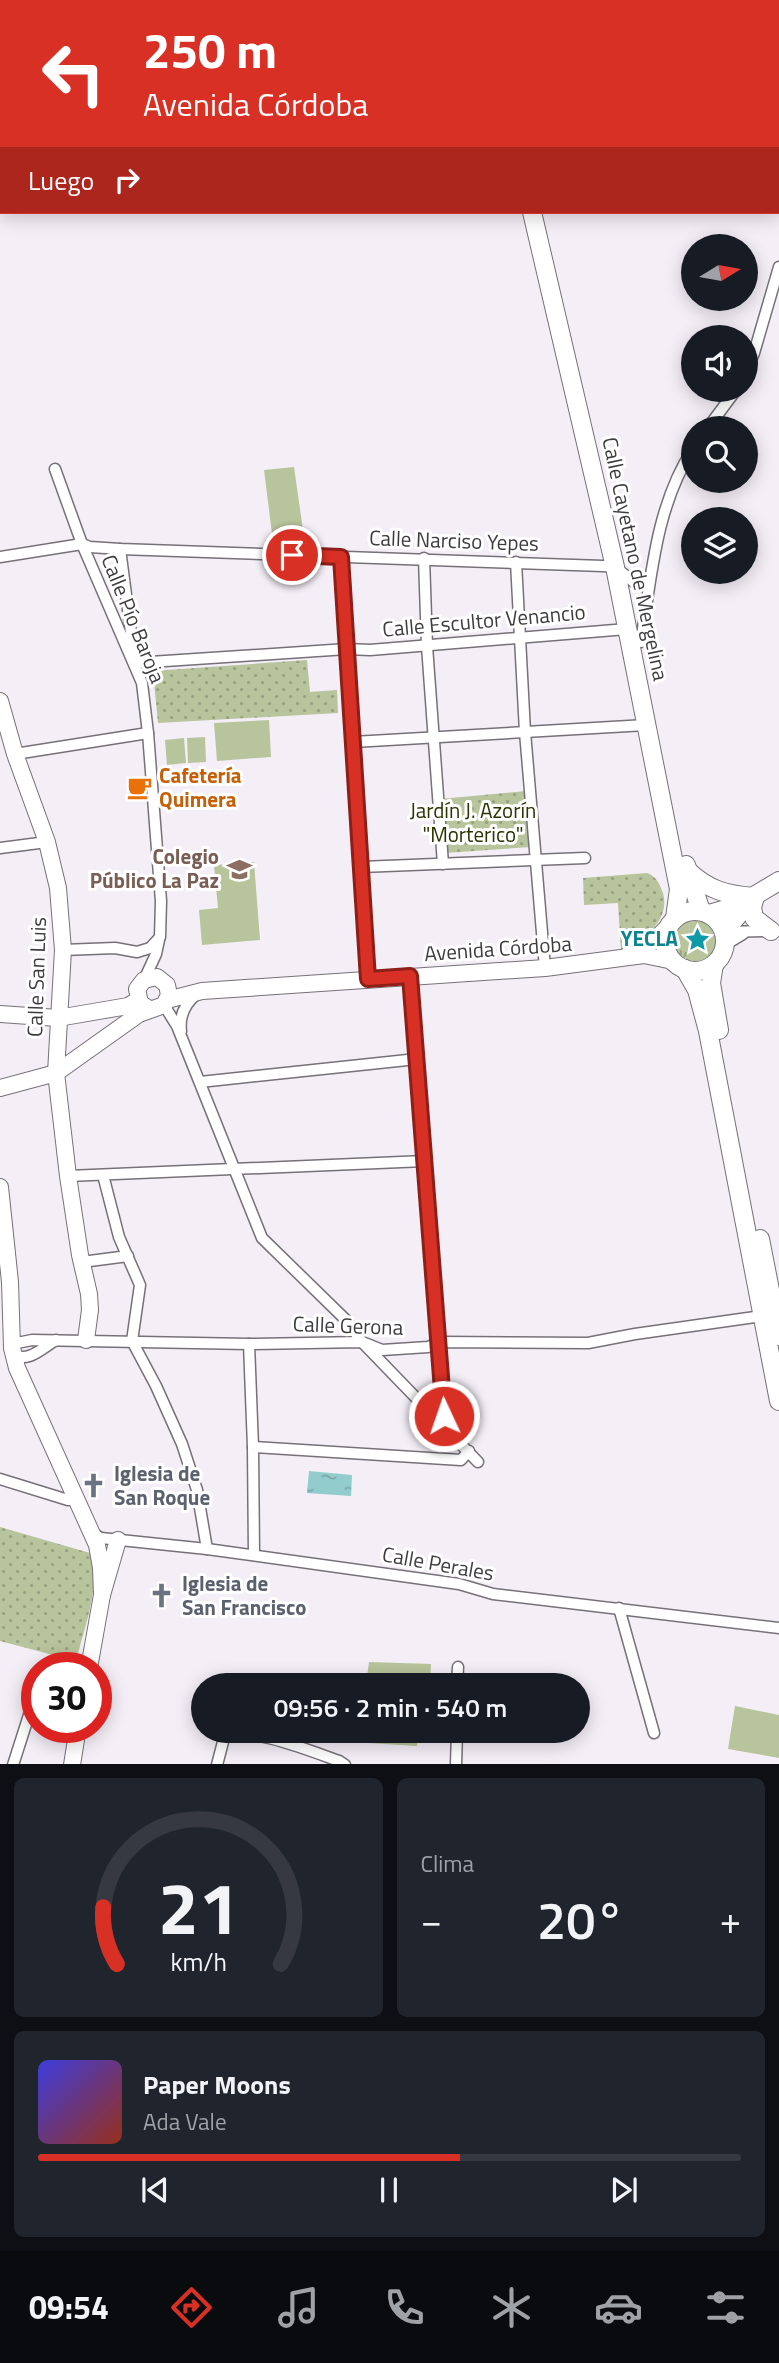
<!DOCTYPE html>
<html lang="es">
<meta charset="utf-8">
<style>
:root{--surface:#171b24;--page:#20242c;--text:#f1f3f6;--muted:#9ea1a6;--line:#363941;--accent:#d93025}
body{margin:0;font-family:"Titillium Web",sans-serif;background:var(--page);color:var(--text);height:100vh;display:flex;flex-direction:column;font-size:26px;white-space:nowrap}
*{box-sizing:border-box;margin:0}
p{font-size:23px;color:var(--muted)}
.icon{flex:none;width:38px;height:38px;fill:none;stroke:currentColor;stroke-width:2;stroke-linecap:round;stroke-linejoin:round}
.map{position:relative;height:1764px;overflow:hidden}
.side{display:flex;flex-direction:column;gap:14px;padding:14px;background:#0d0f14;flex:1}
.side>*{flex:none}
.hud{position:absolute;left:0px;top:0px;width:780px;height:214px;box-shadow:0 4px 18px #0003;background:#d93025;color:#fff;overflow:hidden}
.needle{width:46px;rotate:79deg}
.fabs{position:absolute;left:681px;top:234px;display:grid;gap:14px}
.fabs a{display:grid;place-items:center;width:77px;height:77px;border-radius:50%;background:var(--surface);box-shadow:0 4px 18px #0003;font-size:35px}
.speed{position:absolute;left:21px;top:1652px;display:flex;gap:14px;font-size:35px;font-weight:700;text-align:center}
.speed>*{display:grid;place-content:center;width:91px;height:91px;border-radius:50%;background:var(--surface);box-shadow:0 4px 18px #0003;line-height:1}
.speed .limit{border:10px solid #d22;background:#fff;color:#111}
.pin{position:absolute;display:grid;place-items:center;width:60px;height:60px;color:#fff;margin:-30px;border:4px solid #fff;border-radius:50%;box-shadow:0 2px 7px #0007}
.me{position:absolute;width:77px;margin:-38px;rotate:357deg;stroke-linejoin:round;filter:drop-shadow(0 0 5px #0008)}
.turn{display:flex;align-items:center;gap:24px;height:147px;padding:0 28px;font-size:32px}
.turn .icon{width:91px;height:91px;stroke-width:2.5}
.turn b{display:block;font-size:49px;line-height:60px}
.then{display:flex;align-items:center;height:66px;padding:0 28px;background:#0003;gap:14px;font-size:26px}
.big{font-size:52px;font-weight:600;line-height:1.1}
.side .widget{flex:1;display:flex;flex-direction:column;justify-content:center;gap:10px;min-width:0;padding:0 24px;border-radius:10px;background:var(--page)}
.side .dial{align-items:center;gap:0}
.dial svg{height:182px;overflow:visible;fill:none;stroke:var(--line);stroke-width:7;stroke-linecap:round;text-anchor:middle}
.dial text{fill:var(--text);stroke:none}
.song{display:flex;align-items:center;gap:21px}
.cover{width:84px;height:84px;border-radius:10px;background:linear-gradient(135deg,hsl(240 70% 55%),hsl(10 70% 35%))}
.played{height:7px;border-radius:4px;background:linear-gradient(90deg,var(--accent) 60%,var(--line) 60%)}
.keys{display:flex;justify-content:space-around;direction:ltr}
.heat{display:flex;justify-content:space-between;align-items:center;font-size:38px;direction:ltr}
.side .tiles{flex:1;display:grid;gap:14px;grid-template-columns:1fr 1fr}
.widget:last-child{grid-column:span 2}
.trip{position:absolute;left:191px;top:1673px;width:399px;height:70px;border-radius:35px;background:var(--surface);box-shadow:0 4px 18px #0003;font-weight:600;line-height:70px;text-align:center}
.dock{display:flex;height:112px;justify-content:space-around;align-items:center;background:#090b0e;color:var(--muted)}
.dock .icon{width:49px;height:49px}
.dock .on{color:var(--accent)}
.dock b{font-size:32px;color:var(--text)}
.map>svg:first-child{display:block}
.grass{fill:url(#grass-tufts)}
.park{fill:url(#park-dots)}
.garden{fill:#b8c49b}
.water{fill:url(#water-ripples)}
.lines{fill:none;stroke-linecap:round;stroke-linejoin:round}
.minor-casing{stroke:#767078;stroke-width:13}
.secondary-casing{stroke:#767078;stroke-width:18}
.primary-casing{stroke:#767078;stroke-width:20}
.trunk-casing{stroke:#767078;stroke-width:20}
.minor{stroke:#fff;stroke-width:10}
.secondary{stroke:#fff;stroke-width:16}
.primary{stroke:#fff;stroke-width:18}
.trunk{stroke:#fff;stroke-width:18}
.route-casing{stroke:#8d1f18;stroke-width:18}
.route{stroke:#d93025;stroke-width:12}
.labels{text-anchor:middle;stroke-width:6;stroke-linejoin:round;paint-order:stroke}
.street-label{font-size:21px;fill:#3e3c3f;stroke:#fff}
.food-label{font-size:21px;font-weight:bold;fill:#c56008;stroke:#fff;text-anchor:start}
.park-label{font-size:21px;fill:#2b3503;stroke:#fff}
.education-label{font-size:21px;font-weight:bold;fill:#785e54;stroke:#fff;text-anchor:end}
.culture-label{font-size:21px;font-weight:bold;fill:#0d838f;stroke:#fff;text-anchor:end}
.worship-label{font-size:21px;font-weight:bold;fill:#5b616d;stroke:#fff;text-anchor:start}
</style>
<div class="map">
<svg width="779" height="1765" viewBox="0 0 779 1765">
<defs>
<pattern id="grass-tufts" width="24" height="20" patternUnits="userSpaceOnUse" patternTransform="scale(1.75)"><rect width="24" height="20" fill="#b8c49b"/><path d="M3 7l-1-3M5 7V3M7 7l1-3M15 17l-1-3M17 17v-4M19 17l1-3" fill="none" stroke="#97a080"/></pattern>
<pattern id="park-dots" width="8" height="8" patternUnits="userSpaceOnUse" patternTransform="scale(1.75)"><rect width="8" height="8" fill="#b8c49b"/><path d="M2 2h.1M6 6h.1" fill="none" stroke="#97a080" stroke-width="1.8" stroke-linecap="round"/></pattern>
<pattern id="water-ripples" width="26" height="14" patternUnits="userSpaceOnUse" patternTransform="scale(1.75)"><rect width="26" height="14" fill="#93cccd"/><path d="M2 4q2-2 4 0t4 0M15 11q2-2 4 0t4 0" fill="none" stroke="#79a7a8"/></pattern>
</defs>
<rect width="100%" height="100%" fill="#f4eef7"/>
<!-- grass -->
<circle class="grass" cx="695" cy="940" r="21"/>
<!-- park -->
<g class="park">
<path d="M307 660 310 692 337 690 338 713 158 723 153 671Z"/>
<path d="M526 791 531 847 445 853 440 799Z"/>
<path d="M647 873C657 877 659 883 663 893 671 922 642 939 621 951L618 903 584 905 583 878Z"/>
<path d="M0 1527 90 1553C103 1580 83 1632 76 1661L0 1641Z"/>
</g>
<!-- garden -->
<g class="garden">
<path d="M294 467 304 537 273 541 264 470Z"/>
<path d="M269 720 271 757 217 761 214 723Z"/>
<path d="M205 737 206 762 188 763 187 738Z"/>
<path d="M184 738 186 763 167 765 165 740Z"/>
<path d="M254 862 260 940 202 945 199 910 218 908 214 865Z"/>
<path d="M369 1662 431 1664 430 1685H366Z"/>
<path d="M735 1706 779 1715V1758L728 1749Z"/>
<path d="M369 1731H418L417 1746 368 1743Z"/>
</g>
<!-- water -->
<path class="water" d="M309 1471 352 1475 351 1496 307 1493Z"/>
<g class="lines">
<defs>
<g id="minor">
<path d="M42 2V0"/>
<path d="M0 128 2 129"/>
<path d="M746 371 754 353 779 267"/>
<path d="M707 429 736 390"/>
<path d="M55 469 82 544 142 683 148 733 161 901 160 937 150 948 137 952 115 948 63 950"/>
<path d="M120 549 135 663 347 649 370 650 627 629"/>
<path d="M0 557 82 544 90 547 120 549 603 566 615 567 635 583 644 582 649 577"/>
<path d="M341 557 368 979"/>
<path d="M424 558 427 646 443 864"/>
<path d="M516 562 525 732 545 968"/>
<path d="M641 642C651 578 656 505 693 449"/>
<path d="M353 742 646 725"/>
<path d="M15 754 148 733"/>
<path d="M0 848 47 842"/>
<path d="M361 867 585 858"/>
<path d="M724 932 769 931"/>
<path d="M725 945 743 934"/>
<path d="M410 976 440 1342 444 1416 439 1422"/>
<path d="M144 980 156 954 159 940"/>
<path d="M164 1005 177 1026 262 1238 347 1321 362 1342 478 1462"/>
<path d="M181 1031C179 1015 185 1003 198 993"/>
<path d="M200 1082 417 1059"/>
<path d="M103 1175 119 1237 140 1285 132 1341 156 1386 182 1444 197 1490 207 1549"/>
<path d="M68 1176 425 1161"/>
<path d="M82 1262 128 1256"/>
<path d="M249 1344 253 1447 254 1555"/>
<path d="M12 1348 17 1343 32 1340 249 1344 362 1342 382 1350 428 1347 440 1342 588 1343 635 1334 762 1316"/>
<path d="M13 1354C28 1364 43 1347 56 1340"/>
<path d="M253 1447 461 1460 469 1451"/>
<path d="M0 1479 68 1500 74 1496"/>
<path d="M92 1533 101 1538 207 1549 459 1584 493 1594 779 1628"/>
<path d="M619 1608 654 1733"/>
<path d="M457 1685 458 1667"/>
<path d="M13 1765 37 1690"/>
<path d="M217 1765 224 1738C243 1723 316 1753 339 1761L345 1765"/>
<path d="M456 1765 457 1731"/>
</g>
<g id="secondary">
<path d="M0 701 15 754 47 842 58 888 63 950 56 1073 68 1176 80 1255 89 1294 90 1310 86 1340"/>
<path d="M629 954 654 940 670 925"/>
<path d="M167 1000 202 991 545 968 644 955 673 961"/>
<path d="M0 1014 58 1018 128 1006 138 1000"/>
<path d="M0 1088 56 1073 139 1014 164 1005 169 995 167 985 157 977 144 980 137 989 140 1003 149 1009"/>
<path d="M0 1187 10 1282 12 1348 17 1368 97 1545 101 1568 102 1595"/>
<path d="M89 1668 102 1595 118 1540"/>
<path d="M72 1765 78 1727"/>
</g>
<g id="primary">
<path d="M471 0V2"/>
<path d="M532 212 615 567 679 889 675 918"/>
<path d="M686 865 701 911"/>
<circle cx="695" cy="941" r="30"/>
<path d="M714 964 711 983 719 1030"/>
<path d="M685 969 697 990 708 1031 779 1401"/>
<path d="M760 1239 779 1336"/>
</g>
<g id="trunk">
<path d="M687 870C708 890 726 895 755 897"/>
<path d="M755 897 752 907 754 918 771 931"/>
<path d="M709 914 739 905 779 881"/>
<path d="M724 931 749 903"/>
</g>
</defs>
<!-- minor casing -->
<use href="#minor" class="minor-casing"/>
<!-- secondary casing -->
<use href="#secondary" class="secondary-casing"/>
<!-- primary casing -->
<use href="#primary" class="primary-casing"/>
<!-- trunk casing -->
<use href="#trunk" class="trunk-casing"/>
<!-- minor -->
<use href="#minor" class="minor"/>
<!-- secondary -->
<use href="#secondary" class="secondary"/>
<!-- primary -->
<use href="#primary" class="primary"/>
<!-- trunk -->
<use href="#trunk" class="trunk"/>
</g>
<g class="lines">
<defs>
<path id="route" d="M292 555 341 557 368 979 410 976 444 1416"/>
</defs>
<!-- route casing -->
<use href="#route" class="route-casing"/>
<!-- route -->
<use href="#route" class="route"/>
</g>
<!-- icons -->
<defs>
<symbol id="cafe-bare" viewBox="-9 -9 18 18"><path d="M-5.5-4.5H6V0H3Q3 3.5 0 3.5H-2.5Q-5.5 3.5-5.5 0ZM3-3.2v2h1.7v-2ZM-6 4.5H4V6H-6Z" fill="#e8710a" stroke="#fff" stroke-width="2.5" paint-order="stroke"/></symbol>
<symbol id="school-bare" viewBox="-9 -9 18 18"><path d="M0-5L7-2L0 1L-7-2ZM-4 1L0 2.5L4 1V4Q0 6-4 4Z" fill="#8d6e63" stroke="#fff" stroke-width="2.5" paint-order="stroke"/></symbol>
<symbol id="sight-bare" viewBox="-9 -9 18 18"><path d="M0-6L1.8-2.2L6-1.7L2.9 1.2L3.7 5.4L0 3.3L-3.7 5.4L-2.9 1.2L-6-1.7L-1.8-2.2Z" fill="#0f9aa8" stroke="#fff" stroke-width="2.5" paint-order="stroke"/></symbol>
<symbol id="church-bare" viewBox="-9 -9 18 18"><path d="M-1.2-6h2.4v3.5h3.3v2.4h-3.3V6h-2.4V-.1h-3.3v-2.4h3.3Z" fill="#6b7280" stroke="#fff" stroke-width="2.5" paint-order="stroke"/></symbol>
</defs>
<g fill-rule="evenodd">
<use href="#cafe-bare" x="122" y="770" width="35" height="35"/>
<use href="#school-bare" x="222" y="852" width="35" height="35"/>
<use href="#sight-bare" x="680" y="922" width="35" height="35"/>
<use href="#church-bare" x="76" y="1468" width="35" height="35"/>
<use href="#church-bare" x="144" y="1578" width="35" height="35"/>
</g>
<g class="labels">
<!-- street labels -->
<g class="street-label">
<text transform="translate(454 541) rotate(2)" y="7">Calle Narciso Yepes</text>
<text transform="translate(635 559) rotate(78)" y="7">Calle Cayetano de Mergelina</text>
<text transform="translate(133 619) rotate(68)" y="7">Calle Pío Baroja</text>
<text transform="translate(484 621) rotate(-5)" y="7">Calle Escultor Venancio</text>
<text transform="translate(498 949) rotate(-4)" y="7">Avenida Córdoba</text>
<text transform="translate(37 977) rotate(-88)" y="7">Calle San Luis</text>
<text transform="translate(348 1326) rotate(2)" y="7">Calle Gerona</text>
<text transform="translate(438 1564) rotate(10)" y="7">Calle Perales</text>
</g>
<!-- food labels -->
<g class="food-label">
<text x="159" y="783">Cafetería<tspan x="159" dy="24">Quimera</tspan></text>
</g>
<!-- park labels -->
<g class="park-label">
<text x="473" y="818">Jardín J. Azorín<tspan x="473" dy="24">"Morterico"</tspan></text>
</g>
<!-- education labels -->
<g class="education-label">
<text x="219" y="864">Colegio<tspan x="219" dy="24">Público La Paz</tspan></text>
</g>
<!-- culture labels -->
<g class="culture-label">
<text x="678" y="946">YECLA</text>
</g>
<!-- worship labels -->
<g class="worship-label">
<text x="114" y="1481">Iglesia de<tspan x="114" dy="24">San Roque</tspan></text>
<text x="182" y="1591">Iglesia de<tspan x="182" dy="24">San Francisco</tspan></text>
</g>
</g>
</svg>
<div class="fabs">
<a><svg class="needle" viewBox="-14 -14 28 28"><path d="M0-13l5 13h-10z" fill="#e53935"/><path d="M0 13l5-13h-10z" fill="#9ea1a6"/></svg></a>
<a><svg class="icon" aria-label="sound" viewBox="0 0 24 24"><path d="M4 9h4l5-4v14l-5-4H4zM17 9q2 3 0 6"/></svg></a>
<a><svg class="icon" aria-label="search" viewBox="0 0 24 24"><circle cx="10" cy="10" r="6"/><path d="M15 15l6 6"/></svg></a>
<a><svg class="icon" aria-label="layers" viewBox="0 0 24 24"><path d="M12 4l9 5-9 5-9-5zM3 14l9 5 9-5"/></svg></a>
</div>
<div class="speed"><div class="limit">30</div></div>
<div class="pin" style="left:292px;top:555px;background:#d93025"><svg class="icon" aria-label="arrive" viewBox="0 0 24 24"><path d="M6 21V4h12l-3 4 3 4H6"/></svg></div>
<svg class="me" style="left:444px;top:1416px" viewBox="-20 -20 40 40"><circle r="17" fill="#d93025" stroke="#fff" stroke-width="3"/><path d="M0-11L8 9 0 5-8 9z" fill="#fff"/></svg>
<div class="trip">09:56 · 2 min · 540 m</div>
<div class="hud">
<div class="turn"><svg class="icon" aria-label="left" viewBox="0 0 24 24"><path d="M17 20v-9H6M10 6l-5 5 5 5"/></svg><div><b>250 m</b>Avenida Córdoba</div></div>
<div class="then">Luego<svg class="icon" aria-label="right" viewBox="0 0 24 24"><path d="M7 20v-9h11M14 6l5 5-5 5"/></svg></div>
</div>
</div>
<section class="side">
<div class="tiles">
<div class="widget dial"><svg viewBox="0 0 100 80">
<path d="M14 69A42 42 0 1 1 86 69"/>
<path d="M14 69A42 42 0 0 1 8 44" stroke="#d93025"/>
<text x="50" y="56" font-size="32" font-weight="700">21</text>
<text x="50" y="72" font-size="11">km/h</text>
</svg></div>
<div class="widget"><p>Clima</p>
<div class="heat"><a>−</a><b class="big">20°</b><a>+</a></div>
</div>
<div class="widget">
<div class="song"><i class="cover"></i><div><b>Paper Moons</b><p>Ada Vale</p></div></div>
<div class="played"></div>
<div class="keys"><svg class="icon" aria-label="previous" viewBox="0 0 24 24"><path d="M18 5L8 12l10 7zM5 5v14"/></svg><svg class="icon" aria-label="pause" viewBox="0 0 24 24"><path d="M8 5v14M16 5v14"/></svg><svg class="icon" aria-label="next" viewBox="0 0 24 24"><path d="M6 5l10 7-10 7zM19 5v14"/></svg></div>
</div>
</div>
</section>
<nav class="dock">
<b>09:54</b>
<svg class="icon on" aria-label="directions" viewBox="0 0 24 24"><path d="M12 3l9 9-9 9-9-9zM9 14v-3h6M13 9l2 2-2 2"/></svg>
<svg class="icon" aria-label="music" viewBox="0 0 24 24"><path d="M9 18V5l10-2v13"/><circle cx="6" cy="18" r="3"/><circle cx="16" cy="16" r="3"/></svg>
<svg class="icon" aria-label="phone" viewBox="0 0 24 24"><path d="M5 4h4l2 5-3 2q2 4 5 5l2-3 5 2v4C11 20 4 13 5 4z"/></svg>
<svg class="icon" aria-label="climate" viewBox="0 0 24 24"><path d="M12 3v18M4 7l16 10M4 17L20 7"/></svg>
<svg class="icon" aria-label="car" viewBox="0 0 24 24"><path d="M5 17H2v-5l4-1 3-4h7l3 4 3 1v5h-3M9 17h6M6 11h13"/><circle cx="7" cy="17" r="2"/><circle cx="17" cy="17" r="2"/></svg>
<svg class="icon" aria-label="filters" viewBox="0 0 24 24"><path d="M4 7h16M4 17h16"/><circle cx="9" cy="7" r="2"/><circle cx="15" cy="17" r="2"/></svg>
</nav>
